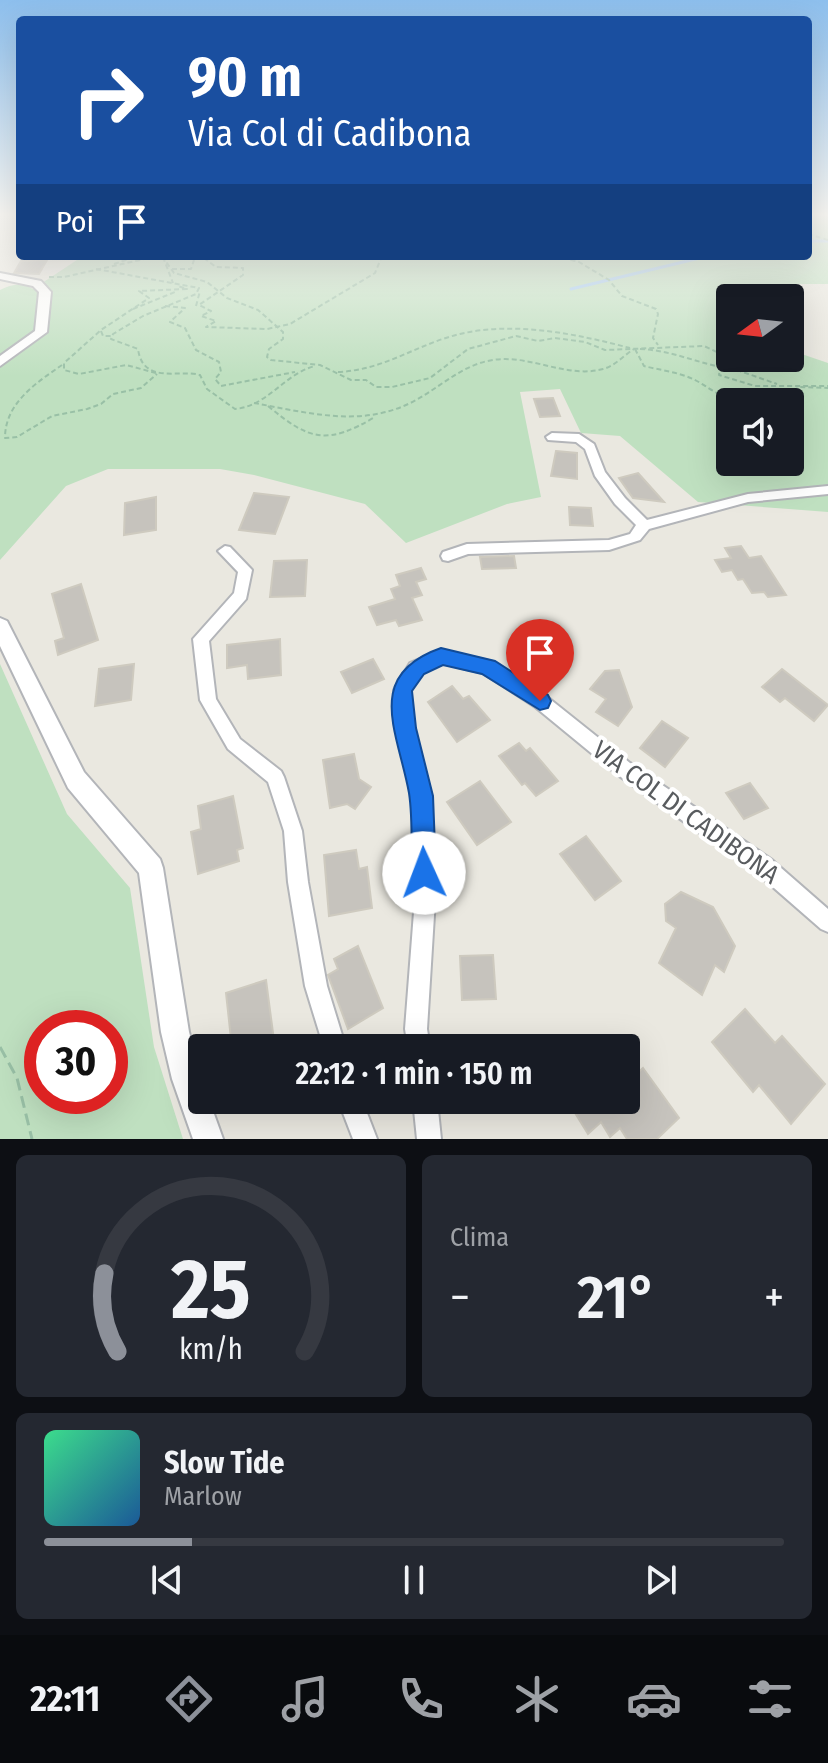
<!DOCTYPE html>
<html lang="it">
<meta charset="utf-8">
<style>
:root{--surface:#171b24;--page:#242831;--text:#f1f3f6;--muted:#9ea1a6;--line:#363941;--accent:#8c9099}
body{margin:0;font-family:"Fira Sans Condensed",sans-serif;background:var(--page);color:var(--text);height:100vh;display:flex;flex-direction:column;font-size:30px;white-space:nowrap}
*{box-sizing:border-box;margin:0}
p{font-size:26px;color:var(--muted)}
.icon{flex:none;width:44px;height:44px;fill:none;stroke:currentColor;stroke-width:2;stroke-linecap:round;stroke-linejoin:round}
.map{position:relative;height:1139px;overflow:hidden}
.side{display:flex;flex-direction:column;gap:16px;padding:16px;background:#0d0f14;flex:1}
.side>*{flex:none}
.hud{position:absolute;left:16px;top:16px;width:796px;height:244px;border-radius:8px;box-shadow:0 8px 32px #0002;background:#1a4fa0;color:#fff;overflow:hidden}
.needle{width:52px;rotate:255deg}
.controls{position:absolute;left:716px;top:284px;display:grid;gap:16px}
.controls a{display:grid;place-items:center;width:88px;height:88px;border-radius:8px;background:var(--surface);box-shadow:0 8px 32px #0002;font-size:40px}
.speed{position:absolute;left:24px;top:1010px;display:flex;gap:16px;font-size:40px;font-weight:700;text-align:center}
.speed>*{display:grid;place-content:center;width:104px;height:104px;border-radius:50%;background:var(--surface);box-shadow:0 8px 32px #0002;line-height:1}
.speed .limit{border:12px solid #d22;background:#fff;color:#111}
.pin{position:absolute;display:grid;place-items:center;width:68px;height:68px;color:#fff;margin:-82px -34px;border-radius:50% 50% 50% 0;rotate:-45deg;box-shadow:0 0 8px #0007}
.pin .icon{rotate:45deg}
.me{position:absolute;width:88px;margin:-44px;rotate:358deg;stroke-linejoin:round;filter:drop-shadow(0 0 6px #0008)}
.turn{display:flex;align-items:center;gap:28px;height:168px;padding:0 40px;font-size:36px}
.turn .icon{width:104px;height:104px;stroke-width:2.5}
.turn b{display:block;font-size:56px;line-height:68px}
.then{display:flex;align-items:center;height:76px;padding:0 40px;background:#0003;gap:16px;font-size:30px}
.big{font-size:60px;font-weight:600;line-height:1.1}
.side .card{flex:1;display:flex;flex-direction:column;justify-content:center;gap:12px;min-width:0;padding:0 28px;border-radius:12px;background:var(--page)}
.side .dial{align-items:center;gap:0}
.dial svg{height:208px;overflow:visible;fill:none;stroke:var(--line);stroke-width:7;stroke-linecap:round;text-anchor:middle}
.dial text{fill:var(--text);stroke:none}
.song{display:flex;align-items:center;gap:24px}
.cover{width:96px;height:96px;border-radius:12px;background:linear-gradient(135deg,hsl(150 70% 55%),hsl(210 70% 35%))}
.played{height:8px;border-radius:4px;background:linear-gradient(90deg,var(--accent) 20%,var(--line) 20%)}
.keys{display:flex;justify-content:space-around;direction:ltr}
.heat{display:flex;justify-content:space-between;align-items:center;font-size:44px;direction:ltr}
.side .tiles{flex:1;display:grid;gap:16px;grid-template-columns:1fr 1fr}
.card:last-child{grid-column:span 2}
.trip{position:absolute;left:188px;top:1034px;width:452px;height:80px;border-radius:8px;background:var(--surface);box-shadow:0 8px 32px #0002;font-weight:600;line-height:80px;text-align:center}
.dock{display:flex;height:128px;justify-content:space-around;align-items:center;background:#090b0e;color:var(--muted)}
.dock .icon{width:56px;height:56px}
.dock .selected{color:var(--accent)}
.dock b{font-size:36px;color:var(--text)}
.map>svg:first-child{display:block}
.green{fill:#bfe0c0;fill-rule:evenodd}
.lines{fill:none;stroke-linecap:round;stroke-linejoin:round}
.stream{stroke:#a6cff5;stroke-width:3}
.building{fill:#c6c3bd;stroke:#cecabf;stroke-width:2}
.minor-casing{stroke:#b3b5b9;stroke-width:4}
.tertiary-casing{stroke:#b3b5b9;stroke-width:4}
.path-far1{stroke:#99c0a6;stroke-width:2;stroke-dasharray:5 3;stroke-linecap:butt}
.path{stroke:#99c0a6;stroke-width:3;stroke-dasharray:12 6;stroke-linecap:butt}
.minor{fill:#fff;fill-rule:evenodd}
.tertiary{fill:#fff;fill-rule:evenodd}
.route{fill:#1a73e8;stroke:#114b97;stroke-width:2}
.labels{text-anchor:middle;stroke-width:8;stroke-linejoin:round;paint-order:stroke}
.near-street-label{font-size:26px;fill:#595c5f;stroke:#fff}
</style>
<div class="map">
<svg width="828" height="1139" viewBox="0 0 828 1139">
<rect width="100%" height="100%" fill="#eae8e0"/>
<!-- green -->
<g class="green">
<path d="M808 216H828V284H731L736 294 724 299 730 306V358H790V350L828 363V512L698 502 620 436 581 433 560 389 520 392 541 497 507 504 406 543 365 504 254 475 220 469H108L66 486 0 560V290C12 284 22 282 33 289L83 256H808ZM730 402H790V462H730Z"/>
<path d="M0 664 67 814 130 888 154 1047 183 1139H0ZM110 1028V1096H42V1028Z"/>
</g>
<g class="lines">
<!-- stream -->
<g class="stream">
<path d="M808 241H828"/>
<path d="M571 289 708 256"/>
</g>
</g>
<!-- building -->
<g class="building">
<path d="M47 260 39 274 14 273 21 261Z"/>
<path d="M553 398 560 416 540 417 534 399Z"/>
<path d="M556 451 577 453V479L551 476Z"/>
<path d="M638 473 664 502 633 498 619 478Z"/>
<path d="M254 493 289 497 275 534 239 530Z"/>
<path d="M156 497V530L124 535 125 503Z"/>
<path d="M569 507 591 508 593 526 570 525Z"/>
<path d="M741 546 749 558 761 556 786 595 768 597 764 592 752 593 743 579 738 580 732 570 722 572 715 560 731 558 725 548Z"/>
<path d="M514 556 516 568 482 569 480 557Z"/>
<path d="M307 560 305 596 270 597 274 561Z"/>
<path d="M421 568 426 579 416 582 422 595 412 598 422 620 399 626 396 620 377 625 369 607 395 599 391 589 400 586 396 575Z"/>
<path d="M81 584 98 640 58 655 55 641 64 638 52 594Z"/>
<path d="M280 639 281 675 248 679 247 665 227 668V645Z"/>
<path d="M534 644 565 662 550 683 517 663Z"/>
<path d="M373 659 384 679 352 693 341 672Z"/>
<path d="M134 664 131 700 95 706 99 669Z"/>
<path d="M782 669 828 705 814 721 785 698 780 702 762 687Z"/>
<path d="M619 670 632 707 618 726 596 712 606 699 590 689 605 671Z"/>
<path d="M452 686 463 699 469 696 490 720 457 742 428 702Z"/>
<path d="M662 721 688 738 665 767 640 748Z"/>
<path d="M519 743 526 751 530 748 558 781 536 796 525 783 522 785 499 756Z"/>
<path d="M354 754 359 779 371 787 355 809 347 804 330 808 323 760Z"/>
<path d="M480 781 511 822 477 845 447 802Z"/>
<path d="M750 783 768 808 744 819 726 793Z"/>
<path d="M233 796 243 848 237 850 239 861 198 874 191 832 201 829 198 806Z"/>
<path d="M586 836 621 881 595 900 560 854Z"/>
<path d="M356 850 359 869 367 867 372 908 329 916 324 855Z"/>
<path d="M681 892 713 907 735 946 724 972 715 965 702 995 659 963 676 928 666 921 665 904Z"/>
<path d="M358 946 383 1008 348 1029 328 975 338 969 334 959Z"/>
<path d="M493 955 496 999 462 1000 460 956Z"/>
<path d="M266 980 275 1048H232L226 993Z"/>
<path d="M745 1009 775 1043 782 1036 825 1084 791 1124 759 1085 753 1092 712 1042Z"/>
<path d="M643 1068 679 1118 657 1139H627L620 1128 610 1137 601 1122 588 1134 567 1100H626V1083Z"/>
</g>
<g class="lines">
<defs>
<g id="minor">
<path d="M552 433 579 434 594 444 605 472 625 498 647 520 748 494 828 486V494L748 502 649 529 640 540 609 550 468 554 448 561 443 560 441 556 443 552 467 544 609 540 630 534 636 525 615 504 595 476 585 449 576 442 548 440 546 437Z"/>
<path d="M225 546 230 547 252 570 246 599 209 641 216 699 240 739 281 771 284 777 302 831 308 882 327 986 346 1048H324L305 986 288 882 284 831 268 782 228 749 200 700 193 639 234 593 238 572 218 551Z"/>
<path d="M441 650 493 662 546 696 630 763 772 860 828 909V932L821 929 758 874 618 775 534 706 483 673 442 663 422 673 410 691 413 728 430 796 435 899 427 1029 430 1048H408L405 1029 415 899 412 796 397 728 394 690 410 663Z"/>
<path d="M338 1100H362L377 1139H353Z"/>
<path d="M413 1100H437L441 1139H417Z"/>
</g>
<g id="tertiary">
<path d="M0 273 41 281 51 292 47 332 0 366V356L35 331 39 292 33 286 0 279Z"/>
<path d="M0 618 7 621 84 772 160 859 163 868 189 1032 202 1080V1100H209L223 1139H193L172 1079 161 1032 139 873 68 788 0 646Z"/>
</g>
</defs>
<!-- minor casing -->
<use href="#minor" class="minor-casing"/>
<!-- tertiary casing -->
<use href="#tertiary" class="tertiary-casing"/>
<!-- path-far1 -->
<g class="path-far1">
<path d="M808 234 828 240"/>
<path d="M162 256 174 273 207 282 227 298 258 310 283 332V339L269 349 267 357 271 360 320 365 351 380H366L376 387H392L430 378 468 349 516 336 538 341 555 338 585 342 605 350 704 346 719 353 734 369 777 384"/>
<path d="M555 256 579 262 609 280 622 296 656 309 658 314 653 338 658 345"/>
<path d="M163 257 173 283"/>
<path d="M114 264 132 258"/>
<path d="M96 269 199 288 196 294 143 316 113 334 111 339 138 349C143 385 179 369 200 375L207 389 235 409C268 406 284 374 315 366"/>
<path d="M172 269H191L194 260 201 256 216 267 243 268V275L199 305 211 311 201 316 216 321 206 327 267 329 290 324 375 273 382 256"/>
<path d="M49 277H64L158 256"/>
<path d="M165 306 185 308 170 322 185 328 196 350 219 362 221 372 215 379 221 386 295 372"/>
<path d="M196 306 200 291"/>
<path d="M133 309 175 292"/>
<path d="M101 331 103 336H111"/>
<path d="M635 349 644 366C659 370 678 372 693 379 704 384 713 393 726 396 748 400 782 401 799 387L828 388"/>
<path d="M640 349C668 350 693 361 720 367L719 375 755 386H828"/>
<path d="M62 365C36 383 5 403 5 438L17 437 52 416 87 409 101 404 113 394 141 388 157 374"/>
<path d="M338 372C385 370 417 344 460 334 514 321 577 334 630 348"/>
<path d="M156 373 126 365 79 374 64 370V363L101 330 149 298 139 291 187 289 178 286"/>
<path d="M254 403C304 412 357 427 406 405 436 392 459 365 493 360 530 354 567 379 603 369 615 366 624 355 634 349"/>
<path d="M268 406C310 441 327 445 375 417"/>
</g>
<!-- path -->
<path class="path" d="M0 1047 17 1078 32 1139"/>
<!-- minor -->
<use href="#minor" class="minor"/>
<!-- tertiary -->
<use href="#tertiary" class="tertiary"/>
</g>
<!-- sky -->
<linearGradient id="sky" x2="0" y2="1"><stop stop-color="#8dbfed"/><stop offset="0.57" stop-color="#f6f5f1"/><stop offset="1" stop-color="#f6f5f1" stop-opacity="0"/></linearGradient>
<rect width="828" height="376" fill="url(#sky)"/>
<!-- route -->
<path class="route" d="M441 648 495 661 548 695 551 701 548 708 540 710 482 674 443 665 424 674 412 691 416 728 433 796 436 873 433 882 424 886 415 882 412 873C411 847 413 819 409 793 398 732 363 675 441 648Z"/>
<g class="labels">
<!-- near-street labels -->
<g class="near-street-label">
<text transform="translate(686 812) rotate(36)" y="9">VIA COL DI CADIBONA</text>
</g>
</g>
</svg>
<div class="controls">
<a><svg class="needle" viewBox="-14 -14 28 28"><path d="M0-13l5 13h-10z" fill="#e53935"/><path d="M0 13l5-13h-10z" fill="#9ea1a6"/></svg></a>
<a><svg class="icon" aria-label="sound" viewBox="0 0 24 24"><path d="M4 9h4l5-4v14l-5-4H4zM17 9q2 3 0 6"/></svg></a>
</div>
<div class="speed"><div class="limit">30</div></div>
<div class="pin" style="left:540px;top:701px;background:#d93025"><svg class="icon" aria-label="arrive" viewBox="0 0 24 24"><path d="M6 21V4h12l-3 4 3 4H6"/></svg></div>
<svg class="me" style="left:424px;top:873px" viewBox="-20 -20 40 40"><circle r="19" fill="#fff"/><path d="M0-13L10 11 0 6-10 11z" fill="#1a73e8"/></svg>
<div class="trip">22:12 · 1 min · 150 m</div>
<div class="hud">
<div class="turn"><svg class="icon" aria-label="right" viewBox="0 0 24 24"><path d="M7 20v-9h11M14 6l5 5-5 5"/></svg><div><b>90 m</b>Via Col di Cadibona</div></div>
<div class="then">Poi<svg class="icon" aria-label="arrive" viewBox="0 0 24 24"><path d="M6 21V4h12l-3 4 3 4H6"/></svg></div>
</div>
</div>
<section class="side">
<div class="tiles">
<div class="card dial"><svg viewBox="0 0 100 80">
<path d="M14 69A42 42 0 1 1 86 69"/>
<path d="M14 69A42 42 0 0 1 9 39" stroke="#8c9099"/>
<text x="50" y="56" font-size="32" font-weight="700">25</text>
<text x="50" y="72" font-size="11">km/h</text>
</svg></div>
<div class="card"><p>Clima</p>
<div class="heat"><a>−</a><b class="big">21°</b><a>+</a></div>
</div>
<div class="card">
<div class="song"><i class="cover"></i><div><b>Slow Tide</b><p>Marlow</p></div></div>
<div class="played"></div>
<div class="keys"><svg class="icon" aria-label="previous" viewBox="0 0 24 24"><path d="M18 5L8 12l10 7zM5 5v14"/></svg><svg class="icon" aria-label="pause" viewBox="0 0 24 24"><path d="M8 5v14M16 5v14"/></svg><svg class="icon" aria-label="next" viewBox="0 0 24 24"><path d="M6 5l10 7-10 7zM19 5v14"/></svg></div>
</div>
</div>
</section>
<nav class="dock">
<b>22:11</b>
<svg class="icon selected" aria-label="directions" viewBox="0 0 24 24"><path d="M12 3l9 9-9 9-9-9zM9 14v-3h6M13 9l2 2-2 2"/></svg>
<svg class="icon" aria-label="music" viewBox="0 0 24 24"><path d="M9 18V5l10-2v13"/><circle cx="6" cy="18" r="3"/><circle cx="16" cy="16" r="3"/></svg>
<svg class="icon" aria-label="phone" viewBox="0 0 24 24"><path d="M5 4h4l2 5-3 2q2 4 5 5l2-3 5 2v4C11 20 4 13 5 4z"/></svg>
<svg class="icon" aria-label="climate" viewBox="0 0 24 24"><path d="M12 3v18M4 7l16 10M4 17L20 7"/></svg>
<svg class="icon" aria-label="car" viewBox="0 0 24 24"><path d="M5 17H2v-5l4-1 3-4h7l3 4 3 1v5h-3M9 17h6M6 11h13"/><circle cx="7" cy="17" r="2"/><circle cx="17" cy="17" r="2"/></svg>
<svg class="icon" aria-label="filters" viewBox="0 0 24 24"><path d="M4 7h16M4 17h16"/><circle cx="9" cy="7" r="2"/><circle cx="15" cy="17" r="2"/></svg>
</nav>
